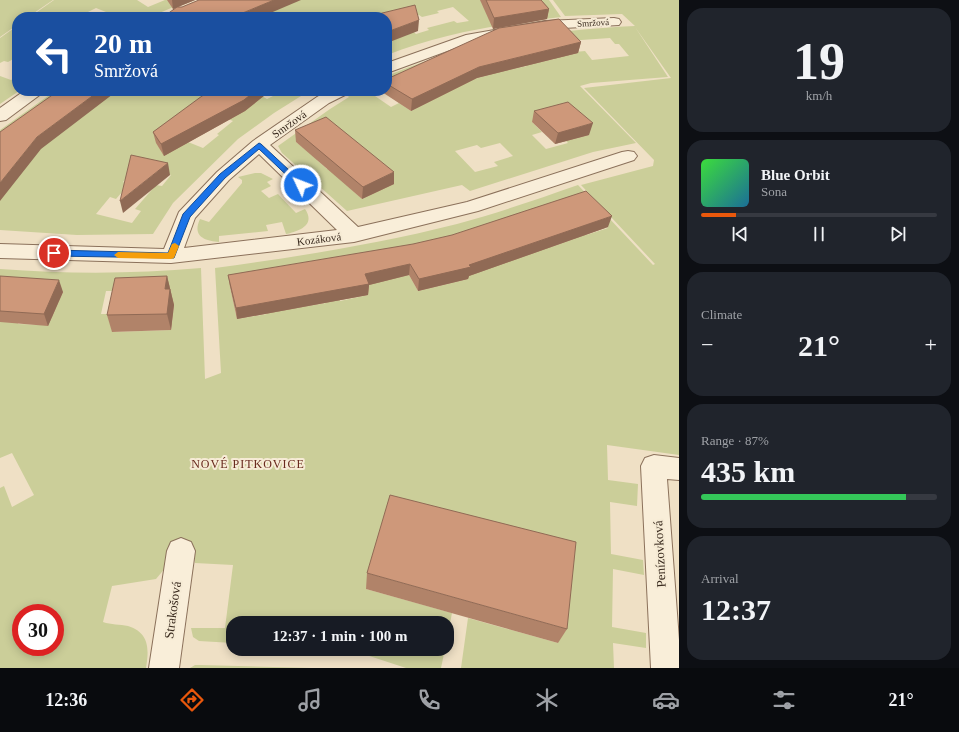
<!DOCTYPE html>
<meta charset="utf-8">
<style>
:root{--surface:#171b24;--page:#20242c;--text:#f1f3f6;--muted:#9ea1a6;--line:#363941;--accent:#ea580c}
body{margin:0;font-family:"Times New Roman",serif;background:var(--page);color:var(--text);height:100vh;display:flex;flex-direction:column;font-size:15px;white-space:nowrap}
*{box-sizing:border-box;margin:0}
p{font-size:13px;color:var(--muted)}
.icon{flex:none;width:22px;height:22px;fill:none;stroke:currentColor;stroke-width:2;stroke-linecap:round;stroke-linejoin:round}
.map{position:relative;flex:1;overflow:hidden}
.details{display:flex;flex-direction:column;gap:8px;padding:8px;background:#0d0f14;width:280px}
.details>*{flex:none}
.guide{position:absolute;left:12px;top:12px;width:380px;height:84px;border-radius:16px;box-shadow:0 2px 10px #0003;background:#1a4fa0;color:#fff;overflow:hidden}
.speed{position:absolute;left:12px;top:604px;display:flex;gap:8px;font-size:20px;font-weight:700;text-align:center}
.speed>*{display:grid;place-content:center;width:52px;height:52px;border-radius:50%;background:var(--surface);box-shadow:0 2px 10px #0003;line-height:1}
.speed .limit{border:6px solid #d22;background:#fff;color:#111}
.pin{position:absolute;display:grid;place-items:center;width:34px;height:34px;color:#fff;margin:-17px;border:2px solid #fff;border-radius:50%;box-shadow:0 1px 4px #0007}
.me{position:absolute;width:44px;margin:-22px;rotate:313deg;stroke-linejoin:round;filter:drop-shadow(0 0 3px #0008)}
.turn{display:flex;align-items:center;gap:14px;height:84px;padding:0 16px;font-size:18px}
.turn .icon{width:52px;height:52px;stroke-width:2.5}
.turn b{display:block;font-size:28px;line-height:34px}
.big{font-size:30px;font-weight:700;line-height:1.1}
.details .card{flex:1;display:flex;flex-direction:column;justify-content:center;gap:6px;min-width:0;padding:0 14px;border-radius:16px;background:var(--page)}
.details .dial{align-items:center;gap:0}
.dial b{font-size:52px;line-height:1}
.song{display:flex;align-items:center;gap:12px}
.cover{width:48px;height:48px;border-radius:6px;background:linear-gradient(135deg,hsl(120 70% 55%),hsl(200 70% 35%))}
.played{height:4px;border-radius:2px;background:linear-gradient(90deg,var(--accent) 15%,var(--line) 15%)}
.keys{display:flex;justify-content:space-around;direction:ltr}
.heat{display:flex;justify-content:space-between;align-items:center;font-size:22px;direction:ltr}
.charge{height:6px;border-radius:3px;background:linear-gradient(90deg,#34c759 87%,var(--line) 0)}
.trip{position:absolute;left:226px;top:616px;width:228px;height:40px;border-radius:16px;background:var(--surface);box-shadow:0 2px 10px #0003;font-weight:700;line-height:40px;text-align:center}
.menu{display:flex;height:64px;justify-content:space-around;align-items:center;background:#090b0e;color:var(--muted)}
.menu .icon{width:28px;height:28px}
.menu .selected{color:var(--accent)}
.menu b{font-size:18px;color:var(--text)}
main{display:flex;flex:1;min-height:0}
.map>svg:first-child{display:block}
.green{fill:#cbce99;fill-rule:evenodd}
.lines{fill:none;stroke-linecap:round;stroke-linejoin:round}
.minor-casing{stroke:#8b715b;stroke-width:2}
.minor{fill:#f9eed9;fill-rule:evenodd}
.wall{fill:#b18369}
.shaded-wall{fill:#906a55}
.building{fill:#ce987a;stroke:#906a55}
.route{fill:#1a73e8;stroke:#114b97}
.slow{fill:#f59e0b}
.labels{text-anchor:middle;stroke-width:4;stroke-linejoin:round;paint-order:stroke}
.far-street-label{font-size:9px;fill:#3a2b1f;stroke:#f6ebd5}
.street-label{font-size:11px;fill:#3a2b1f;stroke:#f6ebd5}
.neighbourhood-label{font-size:12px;letter-spacing:1px;fill:#68291d;stroke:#f6ebd5}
.near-street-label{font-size:13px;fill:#3a2b1f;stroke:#f6ebd5}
</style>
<main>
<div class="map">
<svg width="679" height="668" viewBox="0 0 679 668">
<rect width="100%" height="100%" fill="#efe0c5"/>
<!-- green -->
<g class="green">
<path d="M0 0H53L28 17H17V25L0 37Z"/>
<path d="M54 0H137L148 7 165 0H190L150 17H111L109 16 111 14 96 8 78 17H30Z"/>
<path d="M260 0H549L561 17C502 24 442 33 387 55V17H253ZM453 7 469 21 457 23 454 21 427 28 429 30 416 34 401 20 419 15 422 17 439 13 437 11Z"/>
<path d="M553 0H679V455L607 445 608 480 638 484 637 506 610 502 611 554 643 560 644 575 613 569 612 627 646 633V648L613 643 614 668H461L468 618 558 643 567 559 483 537 481 547 466 544 468 533 388 512 366 589 452 613 447 638V623H233V643L199 641 193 637 191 628H225L233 565 195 563 194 555 181 551 170 552 166 567 156 579 112 586 103 622C111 625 120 624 128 626 150 633 149 650 146 668H0V488L4 486 12 507 34 495 12 453 0 458V322H4L7 317 21 318 18 324 48 325 63 292 43 290 40 296 18 295 20 289 0 287V269C67 274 134 274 201 268L205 379 221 373 215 268C296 257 378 244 457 224 498 213 538 199 578 185L653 265 655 264 581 185 653 166 654 160 584 88 671 78 635 27 668 77 591 83 580 86 636 143 593 152 470 191 462 185 347 211 282 153 278 146 330 109 349 97 347 95 355 91H385L375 96 391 107 399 103 411 111 442 95 425 84 422 86 413 80 394 89 392 88 387 90V76C466 42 550 30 635 26L622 14 565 16ZM610 38 615 44H619L629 56 592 60 585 51 575 52 567 41ZM537 43 554 59 536 63 533 61 524 63 527 66 508 70 505 68 487 72 489 75 470 80 454 63 467 60 470 63 499 55 497 53 509 50 512 52 527 49 524 46ZM569 112 584 126 581 127 589 135 566 141 568 143 546 149 532 135 542 132 532 122ZM326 129 340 140 336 143 343 149 348 146 363 158 358 161 372 173 378 171 393 184 362 199 351 189 357 186 333 166 327 169 317 160 322 158 311 148 306 150 296 142ZM500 143 513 156 494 162 498 166 475 172 455 151 477 145 481 148ZM583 203 608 228 586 235 581 231 570 235 574 239 551 247 547 243 524 251 528 255 504 263 481 237 498 231 502 235 537 223 534 219 550 214 554 218 571 212 568 208ZM445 248 451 258 456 257 468 279 418 291 409 275 396 278 386 258 414 252 415 254ZM357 264 368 295 340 301 338 295 324 298 326 303 296 308 294 303 266 308 267 314 237 319 230 287 251 283 252 289 297 281 295 275 315 272 317 277 339 273 337 268ZM106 291H137V293L170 292 169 305H174L171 330 113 332 116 314H101ZM21 613H55V647H21Z"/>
<path d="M17 26V57L8 62 4 61 0 63V38Z"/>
<path d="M0 76 11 80 17 77V91H19L0 104Z"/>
<path d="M55 91H253L267 99 279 93 277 91H309L274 113 238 139 173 203 153 234 77 235 0 230V130ZM223 117 233 121 217 134 219 135 203 148 183 140ZM136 167 171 175 162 186 156 185 135 209 141 211 132 223 96 214 110 197 116 199 129 184 123 182Z"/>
<path d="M255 173H261L273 179 267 182 271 186 261 191 269 198 278 194 296 213 305 209C316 225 299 231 286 234L282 222 266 225 268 231 219 236V242C204 241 192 236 200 219L209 222 242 183V180L238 177Z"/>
<path d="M348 649H445L441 668H406Z"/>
<path d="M195 665H200L312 668H190Z"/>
</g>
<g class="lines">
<defs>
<g id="minor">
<path d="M614 18 619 19 621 22 619 25 545 29 469 43 387 73V63L466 35 545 21Z"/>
<path d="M24 91H43L41 94 6 120 0 121V108Z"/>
<path d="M328 91H349L347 94 329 103 270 145 358 227 467 202 622 152 628 151 634 152 637 156 634 160 478 211 354 242 171 263 0 258V244L164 249 179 212 217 172 253 141 317 97ZM259 154 337 230 184 248 195 218 229 180Z"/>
<path d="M654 455 679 458V480L667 479 679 640V668H651L641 466 645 458Z"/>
<path d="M181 538 191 542 195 551 179 668H149L167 551 171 542Z"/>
</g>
</defs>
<!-- minor casing -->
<use href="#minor" class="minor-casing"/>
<!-- minor -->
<use href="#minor" class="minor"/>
</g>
<!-- wall -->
<g class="wall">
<path d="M167 0H195L173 9Z"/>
<path d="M480 0H541L549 9 547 19 493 29Z"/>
<path d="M581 42 578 53 477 78 411 111 382 92V91H387V79Z"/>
<path d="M211 91H270L245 111 164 156 156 143 153 132Z"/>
<path d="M534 111 589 135 555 144 532 122Z"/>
<path d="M295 130 394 184 362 199 296 142Z"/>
<path d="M608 227 469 276 468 279 418 291 409 275 369 285 368 295 237 319 230 287 228 275Z"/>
<path d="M0 276 63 292 48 326 0 322Z"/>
<path d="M167 276 174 305 171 330 112 332 107 315Z"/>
<path d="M367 573 567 629 558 643 366 589Z"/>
</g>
<!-- shaded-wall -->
<g class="shaded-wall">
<path d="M172 0H195L173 9Z"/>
<path d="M274 0H301L261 17H233Z"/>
<path d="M549 9 547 19 493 29 494 18Z"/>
<path d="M419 20 418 31 387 43V32Z"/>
<path d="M581 42 578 53 477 78 411 111 412 99 479 67Z"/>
<path d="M99 91H117L41 149 0 201V183L37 137Z"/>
<path d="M255 91H270L245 111 164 156 161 144Z"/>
<path d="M593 123 589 135 555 144 558 133Z"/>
<path d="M168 163 170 175 123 213 120 201Z"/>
<path d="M394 172V184L362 199 363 187Z"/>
<path d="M612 216 608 227 469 276 468 279 418 291 419 279Z"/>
<path d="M410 264 409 275 369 285 368 295 237 319 236 308 365 274Z"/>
<path d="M167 276 174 305 171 330 167 314 165 289Z"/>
<path d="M59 280 63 292 48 326 44 314Z"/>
</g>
<!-- building -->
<g class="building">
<path d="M199 0H274L233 17H163L177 7H182Z"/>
<path d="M486 0H541L549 9 494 18Z"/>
<path d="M415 5 419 20 387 32V17H366Z"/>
<path d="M559 19 581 42 479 67 412 99 387 84V79L499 28Z"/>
<path d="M58 91H99L37 137 0 183V132Z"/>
<path d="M211 91H255L244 100 161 144 153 132 202 96Z"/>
<path d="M568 102 593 123 558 133 534 111Z"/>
<path d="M326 117 394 172 363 187 295 130Z"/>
<path d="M131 155 168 163 120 201Z"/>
<path d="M586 191 612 216 469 265 471 267 419 279 410 264 365 274 369 284 236 308 228 275 413 244 452 235Z"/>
<path d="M0 276 59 280 44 314 0 311Z"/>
<path d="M167 276 165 289H170L167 314 107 315 115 278Z"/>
<path d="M390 495 576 542 567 629 367 573Z"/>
</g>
<!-- route -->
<path class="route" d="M259 143 261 144 304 184V187H299L259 149 225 178 190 217 174 258 54 256 50 253 54 250 168 253 183 214 220 174Z"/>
<!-- slow -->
<path class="slow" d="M175 243 179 246 174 258 171 259 118 258 114 255 118 252 168 253 172 244Z"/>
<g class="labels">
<!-- far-street labels -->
<g class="far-street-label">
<text transform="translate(593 23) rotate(-3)" y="3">Smržová</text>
</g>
<!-- street labels -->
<g class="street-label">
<text transform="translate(289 124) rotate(-35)" y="4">Smržová</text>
<text transform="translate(319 239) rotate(-7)" y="4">Kozáková</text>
</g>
<!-- neighbourhood labels -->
<g class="neighbourhood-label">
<text x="248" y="468">NOVÉ PITKOVICE</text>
</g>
<!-- near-street labels -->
<g class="near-street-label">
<text transform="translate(659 554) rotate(-93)" y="5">Penízovková</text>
<text transform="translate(172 610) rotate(-82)" y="5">Strakošová</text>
</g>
</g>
</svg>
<div class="speed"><div class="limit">30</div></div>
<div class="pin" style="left:54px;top:253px;background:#d93025"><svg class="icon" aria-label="arrive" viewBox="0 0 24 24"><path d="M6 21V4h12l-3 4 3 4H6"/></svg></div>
<svg class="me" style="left:301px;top:185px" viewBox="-20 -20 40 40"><circle r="17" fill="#1a73e8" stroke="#fff" stroke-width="3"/><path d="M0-11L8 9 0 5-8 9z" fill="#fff"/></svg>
<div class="trip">12:37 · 1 min · 100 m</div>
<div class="guide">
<div class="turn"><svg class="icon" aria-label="left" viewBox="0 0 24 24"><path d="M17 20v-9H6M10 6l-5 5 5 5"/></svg><div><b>20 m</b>Smržová</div></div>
</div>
</div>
<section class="details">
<div class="card dial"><b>19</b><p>km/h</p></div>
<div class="card">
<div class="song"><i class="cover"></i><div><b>Blue Orbit</b><p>Sona</p></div></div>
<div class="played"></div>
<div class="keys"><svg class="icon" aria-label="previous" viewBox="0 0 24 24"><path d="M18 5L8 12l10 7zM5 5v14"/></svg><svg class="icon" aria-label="pause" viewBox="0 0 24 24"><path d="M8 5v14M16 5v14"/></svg><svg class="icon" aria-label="next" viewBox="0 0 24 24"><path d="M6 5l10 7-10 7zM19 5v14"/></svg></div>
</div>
<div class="card"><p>Climate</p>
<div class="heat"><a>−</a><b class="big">21°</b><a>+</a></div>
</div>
<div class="card"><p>Range · 87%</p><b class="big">435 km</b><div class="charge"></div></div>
<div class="card"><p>Arrival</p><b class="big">12:37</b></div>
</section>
</main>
<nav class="menu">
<b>12:36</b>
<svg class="icon selected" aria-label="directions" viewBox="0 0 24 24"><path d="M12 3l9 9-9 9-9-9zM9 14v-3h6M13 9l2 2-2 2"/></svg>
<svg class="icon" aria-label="music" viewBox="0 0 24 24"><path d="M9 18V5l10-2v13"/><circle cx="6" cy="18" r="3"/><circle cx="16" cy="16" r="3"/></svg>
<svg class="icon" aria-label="phone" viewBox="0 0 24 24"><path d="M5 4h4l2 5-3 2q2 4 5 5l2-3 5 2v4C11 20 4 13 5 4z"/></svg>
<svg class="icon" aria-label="climate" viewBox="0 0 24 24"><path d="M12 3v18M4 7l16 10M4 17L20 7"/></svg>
<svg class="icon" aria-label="car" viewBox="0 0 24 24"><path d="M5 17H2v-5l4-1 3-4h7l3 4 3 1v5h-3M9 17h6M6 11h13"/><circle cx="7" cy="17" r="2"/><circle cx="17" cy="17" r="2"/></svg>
<svg class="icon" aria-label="filters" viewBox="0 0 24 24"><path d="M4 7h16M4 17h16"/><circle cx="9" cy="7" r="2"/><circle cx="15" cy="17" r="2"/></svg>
<b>21°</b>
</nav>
